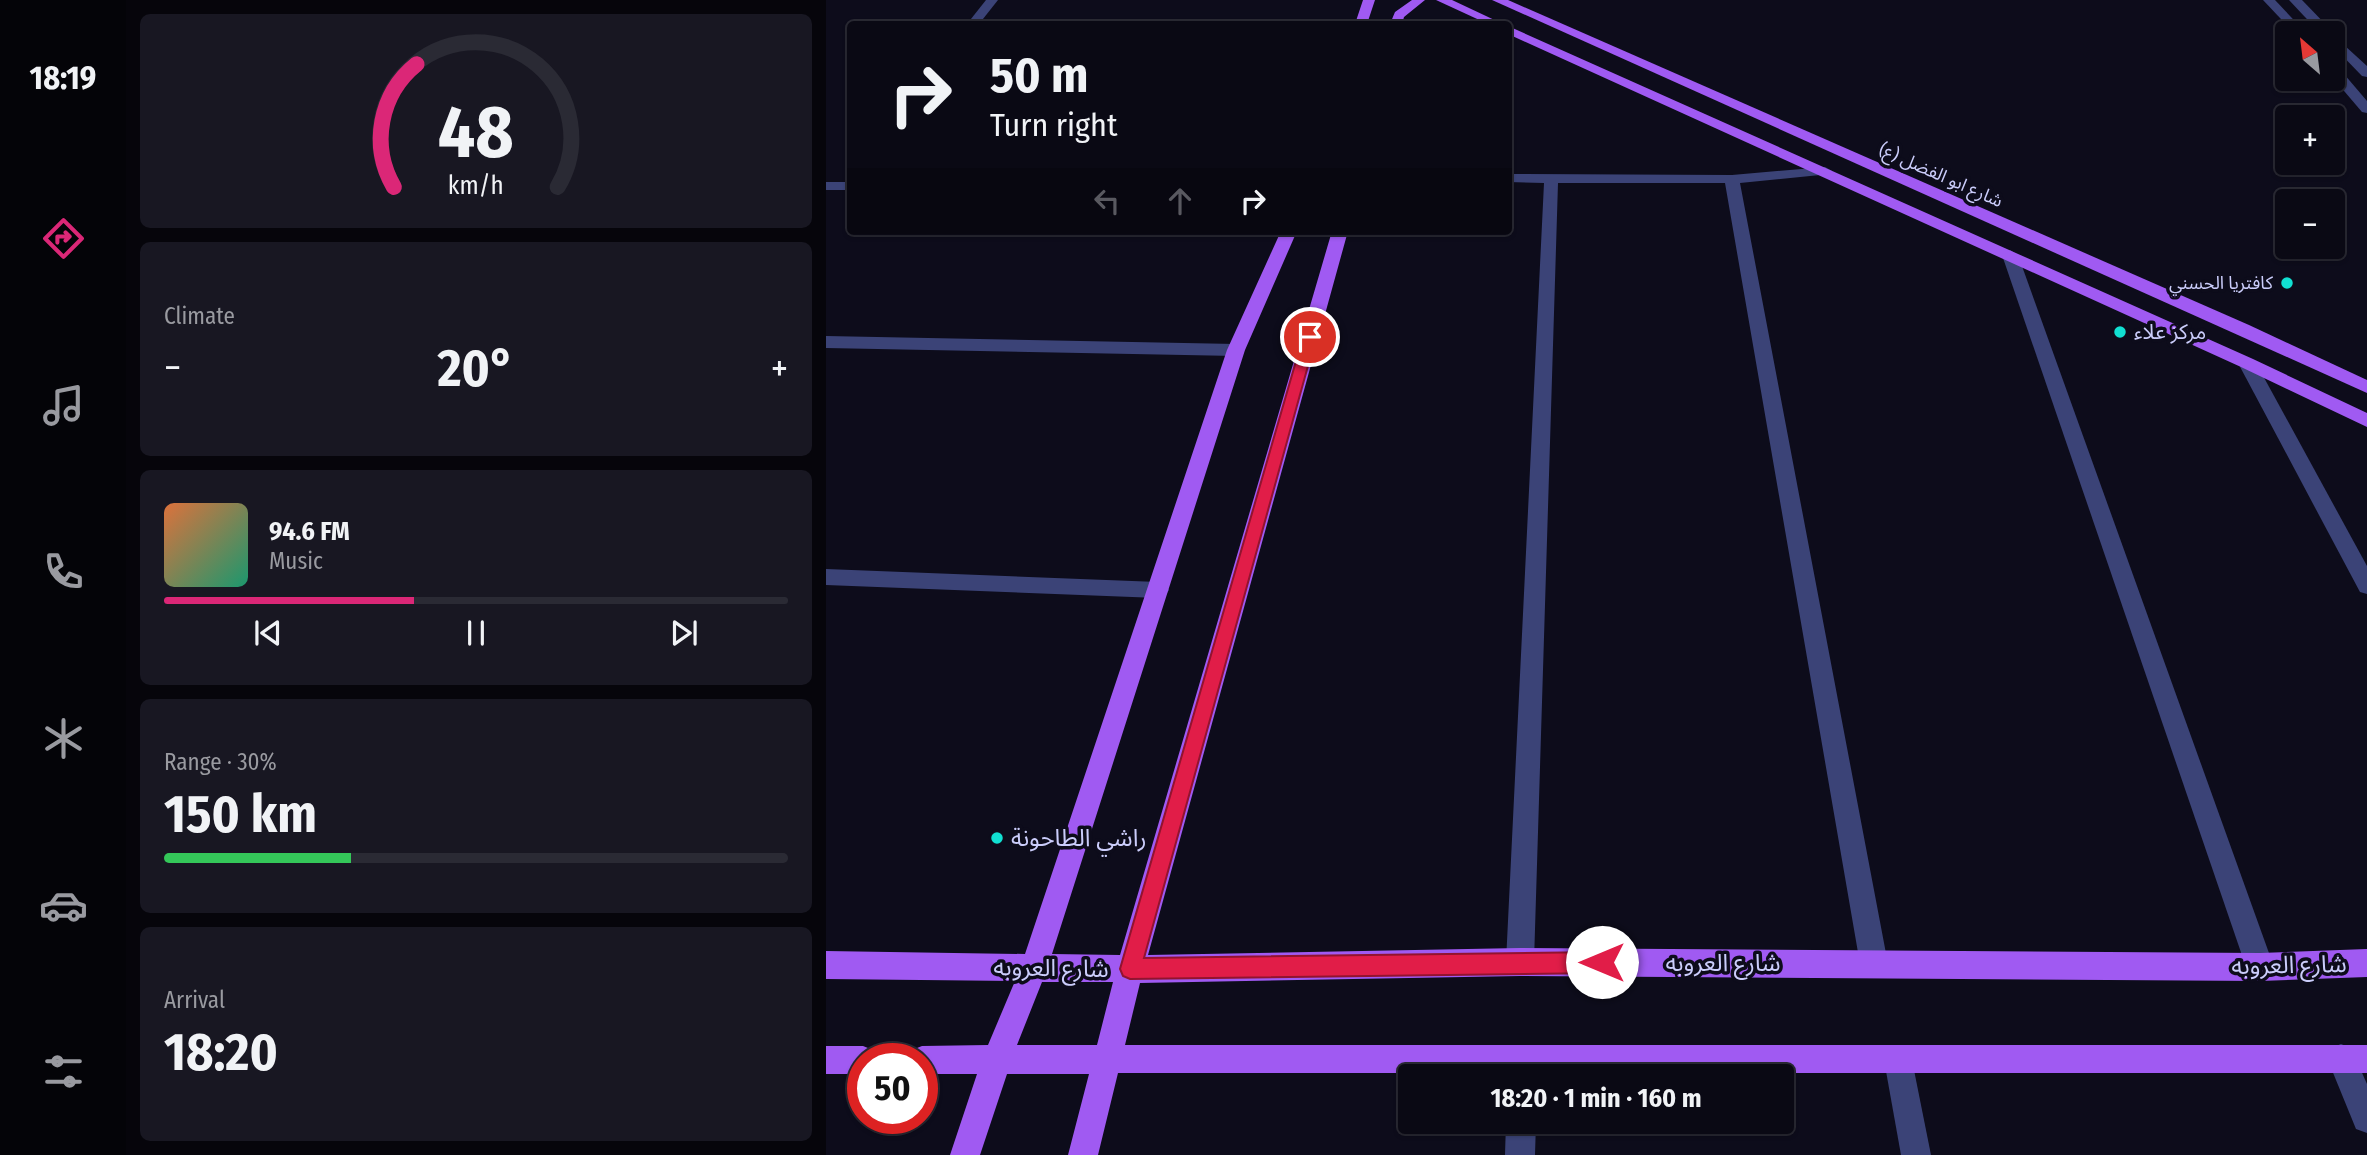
<!DOCTYPE html>
<meta charset="utf-8">
<style>
:root{--surface:#0a0914;--page:#181722;--text:#f1f3f6;--muted:#999aa0;--line:#2a2a34;--accent:#db2777}
body{margin:0;font-family:"Fira Sans Condensed","Noto Sans Arabic",sans-serif;background:var(--page);color:var(--text);height:100vh;display:flex;flex-direction:column;font-size:26px;white-space:nowrap}
*{box-sizing:border-box;margin:0}
p{font-size:23px;color:var(--muted)}
.icon{flex:none;width:38px;height:38px;fill:none;stroke:currentColor;stroke-width:2;stroke-linecap:round;stroke-linejoin:round}
.map{position:relative;flex:1;overflow:hidden}
.side{display:flex;flex-direction:column;gap:14px;padding:14px;background:#06050b;width:700px}
.side>*{flex:none}
.top-card{position:absolute;left:21px;top:21px;width:665px;height:214px;border-radius:7px;box-shadow:0 2px 5px #0004,0 0 0 2px var(--line);background:#0a0914;color:var(--text);overflow:hidden}
.needle{width:46px;rotate:332deg}
.fabs{position:absolute;left:1449px;top:21px;display:grid;gap:14px}
.fabs a{display:grid;place-items:center;width:70px;height:70px;border-radius:7px;background:var(--surface);box-shadow:0 2px 5px #0004,0 0 0 2px var(--line);font-size:35px}
.speed{position:absolute;left:21px;top:1043px;display:flex;gap:14px;font-size:35px;font-weight:700;text-align:center}
.speed>*{display:grid;place-content:center;width:91px;height:91px;border-radius:50%;background:var(--surface);box-shadow:0 2px 5px #0004,0 0 0 2px var(--line);line-height:1}
.speed .limit{border:10px solid #d22;background:#fff;color:#111}
.pin{position:absolute;display:grid;place-items:center;width:60px;height:60px;color:#fff;margin:-30px;border:4px solid #fff;border-radius:50%;box-shadow:0 2px 7px #0007}
.me{position:absolute;width:77px;margin:-38px;rotate:270deg;stroke-linejoin:round;filter:drop-shadow(0 0 5px #0008)}
.turn{display:flex;align-items:center;gap:24px;height:147px;padding:0 28px;font-size:32px}
.turn .icon{width:91px;height:91px;stroke-width:2.5}
.turn b{display:block;font-size:49px;line-height:60px}
.lanes{display:flex;align-items:center;height:66px;padding:0 28px;background:#0003;justify-content:center;gap:35px;direction:ltr}
.lanes .off{opacity:.35}
.big{font-size:52px;font-weight:700;line-height:1.1}
.side .tile{flex:1;display:flex;flex-direction:column;justify-content:center;gap:10px;min-width:0;padding:0 24px;border-radius:10px;background:var(--page)}
.side .dial{align-items:center;gap:0}
.dial svg{height:182px;overflow:visible;fill:none;stroke:var(--line);stroke-width:7;stroke-linecap:round;text-anchor:middle}
.dial text{fill:var(--text);stroke:none}
.song{display:flex;align-items:center;gap:21px}
.cover{width:84px;height:84px;border-radius:10px;background:linear-gradient(135deg,hsl(20 70% 55%),hsl(160 70% 35%))}
.played{height:7px;border-radius:4px;background:linear-gradient(90deg,var(--accent) 40%,var(--line) 40%)}
.keys{display:flex;justify-content:space-around;direction:ltr}
.heat{display:flex;justify-content:space-between;align-items:center;font-size:38px;direction:ltr}
.charge{height:10px;border-radius:5px;background:linear-gradient(90deg,#34c759 30%,var(--line) 0)}
.trip{position:absolute;left:572px;top:1064px;width:396px;height:70px;border-radius:7px;background:var(--surface);box-shadow:0 2px 5px #0004,0 0 0 2px var(--line);font-weight:700;line-height:70px;text-align:center}
main{display:flex;flex:1;min-height:0}
.dock{display:flex;flex-direction:column;width:126px;justify-content:space-around;align-items:center;background:#040408;color:var(--muted)}
.dock .icon{width:49px;height:49px}
.dock .selected{color:var(--accent)}
.dock b{font-size:32px;color:var(--text)}
.map>svg:first-child{display:block}
.lines{fill:none;stroke-linecap:round;stroke-linejoin:round}
.minor{fill:#3b4377;fill-rule:evenodd}
.major{fill:#a05af2;fill-rule:evenodd}
.route{fill:#e11d48;stroke:#92132f;stroke-width:2}
.poi-dot{fill:#11e0d2;stroke:#0d0c1b;stroke-width:2.5}
.labels{text-anchor:middle;stroke-width:7;stroke-linejoin:round;paint-order:stroke}
.far-street-label{font-size:18px;fill:#cbcdfb;stroke:#0d0c1b}
.far-poi-label{font-size:18px;fill:#cbcdfb;stroke:#0d0c1b;text-anchor:end}
.poi-label{font-size:21px;fill:#cbcdfb;stroke:#0d0c1b;text-anchor:start}
.near-poi-label{font-size:24px;fill:#cbcdfb;stroke:#0d0c1b;text-anchor:start}
.near-street-label{font-size:24px;fill:#cbcdfb;stroke:#0d0c1b}
</style>
<main>
<nav class="dock">
<b>18:19</b>
<svg class="icon selected" aria-label="directions" viewBox="0 0 24 24"><path d="M12 3l9 9-9 9-9-9zM9 14v-3h6M13 9l2 2-2 2"/></svg>
<svg class="icon" aria-label="music" viewBox="0 0 24 24"><path d="M9 18V5l10-2v13"/><circle cx="6" cy="18" r="3"/><circle cx="16" cy="16" r="3"/></svg>
<svg class="icon" aria-label="phone" viewBox="0 0 24 24"><path d="M5 4h4l2 5-3 2q2 4 5 5l2-3 5 2v4C11 20 4 13 5 4z"/></svg>
<svg class="icon" aria-label="climate" viewBox="0 0 24 24"><path d="M12 3v18M4 7l16 10M4 17L20 7"/></svg>
<svg class="icon" aria-label="car" viewBox="0 0 24 24"><path d="M5 17H2v-5l4-1 3-4h7l3 4 3 1v5h-3M9 17h6M6 11h13"/><circle cx="7" cy="17" r="2"/><circle cx="17" cy="17" r="2"/></svg>
<svg class="icon" aria-label="filters" viewBox="0 0 24 24"><path d="M4 7h16M4 17h16"/><circle cx="9" cy="7" r="2"/><circle cx="15" cy="17" r="2"/></svg>
</nav>
<section class="side">
<div class="tile dial"><svg viewBox="0 0 100 80">
<path d="M14 69A42 42 0 1 1 86 69"/>
<path d="M14 69A42 42 0 0 1 24 15" stroke="#db2777"/>
<text x="50" y="56" font-size="32" font-weight="700">48</text>
<text x="50" y="72" font-size="11">km/h</text>
</svg></div>
<div class="tile"><p>Climate</p>
<div class="heat"><a>−</a><b class="big">20°</b><a>+</a></div>
</div>
<div class="tile">
<div class="song"><i class="cover"></i><div><b>94.6 FM</b><p>Music</p></div></div>
<div class="played"></div>
<div class="keys"><svg class="icon" aria-label="previous" viewBox="0 0 24 24"><path d="M18 5L8 12l10 7zM5 5v14"/></svg><svg class="icon" aria-label="pause" viewBox="0 0 24 24"><path d="M8 5v14M16 5v14"/></svg><svg class="icon" aria-label="next" viewBox="0 0 24 24"><path d="M6 5l10 7-10 7zM19 5v14"/></svg></div>
</div>
<div class="tile"><p>Range · 30%</p><b class="big">150 km</b><div class="charge"></div></div>
<div class="tile"><p>Arrival</p><b class="big">18:20</b></div>
</section>
<div class="map">
<svg width="1541" height="1155" viewBox="0 0 1541 1155">
<rect width="100%" height="100%" fill="#0d0c1b"/>
<g class="lines">
<!-- minor -->
<g class="minor">
<path d="M160 0H172L153 24H141Z"/>
<path d="M1437 0H1449L1480 33H1468Z"/>
<path d="M1463 0H1476L1505 30 1507 33H1494Z"/>
<path d="M1507 35 1541 66V77L1536 76 1507 46Z"/>
<path d="M1507 66 1512 67 1541 101V113L1536 112 1507 78Z"/>
<path d="M999 167 1006 171 1004 174 914 183 1062 964 1058 974 1048 978 1038 974 1034 964 899 183H732L708 962 704 972 694 976 684 972 680 962 718 183 682 182V174L906 175Z"/>
<rect x="0" y="182" width="24" height="8"/>
<path d="M1184 250 1192 255 1448 967 1444 977 1434 981 1424 977 1420 967 1176 255Z"/>
<path d="M0 336 410 344 419 350 410 356 0 348Z"/>
<path d="M1421 357 1430 363 1541 566V594L1534 592 1412 363Z"/>
<path d="M0 569 332 582 339 584 343 590 339 596 332 598 0 585Z"/>
<path d="M1515 1044 1525 1048 1541 1084V1133L1530 1129 1501 1058 1505 1048Z"/>
<path d="M1072 1046 1082 1050 1086 1060 1105 1155H1075L1058 1060 1062 1050Z"/>
<path d="M680 1122H710L709 1155H679Z"/>
</g>
<!-- major -->
<g class="major">
<path d="M537 0H549L541 24H529Z"/>
<path d="M586 0H599L578 17 576 24H564L569 12Z"/>
<path d="M610 0H626L677 24H662Z"/>
<path d="M666 0H682L1423 325 1541 380V393Z"/>
<path d="M682 26 1427 359 1541 413V427L1415 367 682 34Z"/>
<path d="M455 231H471L419 350 226 954 294 955 506 231H522L322 955 694 948 1434 953 1541 949V977L1434 981 694 976 314 983 299 1045H1541V1073H292L272 1155H242L263 1074H181L154 1155H124L151 1074H96V1059H82L86 1050 96 1046 162 1045 189 981 0 979V951L199 954 401 350ZM216 982H287L271 1045H191Z"/>
<path d="M0 1046H37L47 1050 51 1059H37V1074H0Z"/>
</g>
</g>
<!-- route -->
<path class="route" d="M484 333 490 337 318 958 776 952 783 955 786 962 783 970 776 973 304 979 297 976 294 969 477 337Z"/>
<!-- markers -->
<g class="poi-dot">
<circle cx="1461" cy="283" r="7"/>
<circle cx="1294" cy="332" r="7"/>
<circle cx="171" cy="838" r="7"/>
</g>
<g class="labels">
<!-- far-street labels -->
<g class="far-street-label">
<text transform="translate(1115 175) rotate(24)" y="6">شارع ابو الفضل (ع)</text>
</g>
<!-- far-poi labels -->
<g class="far-poi-label">
<text x="1447" y="289">كافتريا الحسني</text>
</g>
<!-- poi labels -->
<g class="poi-label">
<text x="1308" y="339">مركز علاء</text>
</g>
<!-- near-poi labels -->
<g class="near-poi-label">
<text x="185" y="846">راشي الطاحونة</text>
</g>
<!-- near-street labels -->
<g class="near-street-label">
<text x="897" y="971">شارع العروبه</text>
<text transform="translate(1463 965) rotate(-1)" y="8">شارع العروبه</text>
<text transform="translate(225 968) rotate(1)" y="8">شارع العروبه</text>
</g>
</g>
</svg>
<div class="fabs">
<a><svg class="needle" viewBox="-14 -14 28 28"><path d="M0-13l5 13h-10z" fill="#e53935"/><path d="M0 13l5-13h-10z" fill="#999aa0"/></svg></a>
<a>+</a>
<a>−</a>
</div>
<div class="speed"><div class="limit">50</div></div>
<div class="pin" style="left:484px;top:337px;background:#d93025"><svg class="icon" aria-label="arrive" viewBox="0 0 24 24"><path d="M6 21V4h12l-3 4 3 4H6"/></svg></div>
<svg class="me" style="left:776px;top:962px" viewBox="-20 -20 40 40"><circle r="19" fill="#fff"/><path d="M0-13L10 11 0 6-10 11z" fill="#e11d48"/></svg>
<div class="trip">18:20 · 1 min · 160 m</div>
<div class="top-card">
<div class="turn"><svg class="icon" aria-label="right" viewBox="0 0 24 24"><path d="M7 20v-9h11M14 6l5 5-5 5"/></svg><div><b>50 m</b>Turn right</div></div>
<div class="lanes"><svg class="icon off" aria-label="left" viewBox="0 0 24 24"><path d="M17 20v-9H6M10 6l-5 5 5 5"/></svg><svg class="icon off" aria-label="ahead" viewBox="0 0 24 24"><path d="M12 20V5M6 11l6-6 6 6"/></svg><svg class="icon" aria-label="right" viewBox="0 0 24 24"><path d="M7 20v-9h11M14 6l5 5-5 5"/></svg></div>
</div>
</div>
</main>
